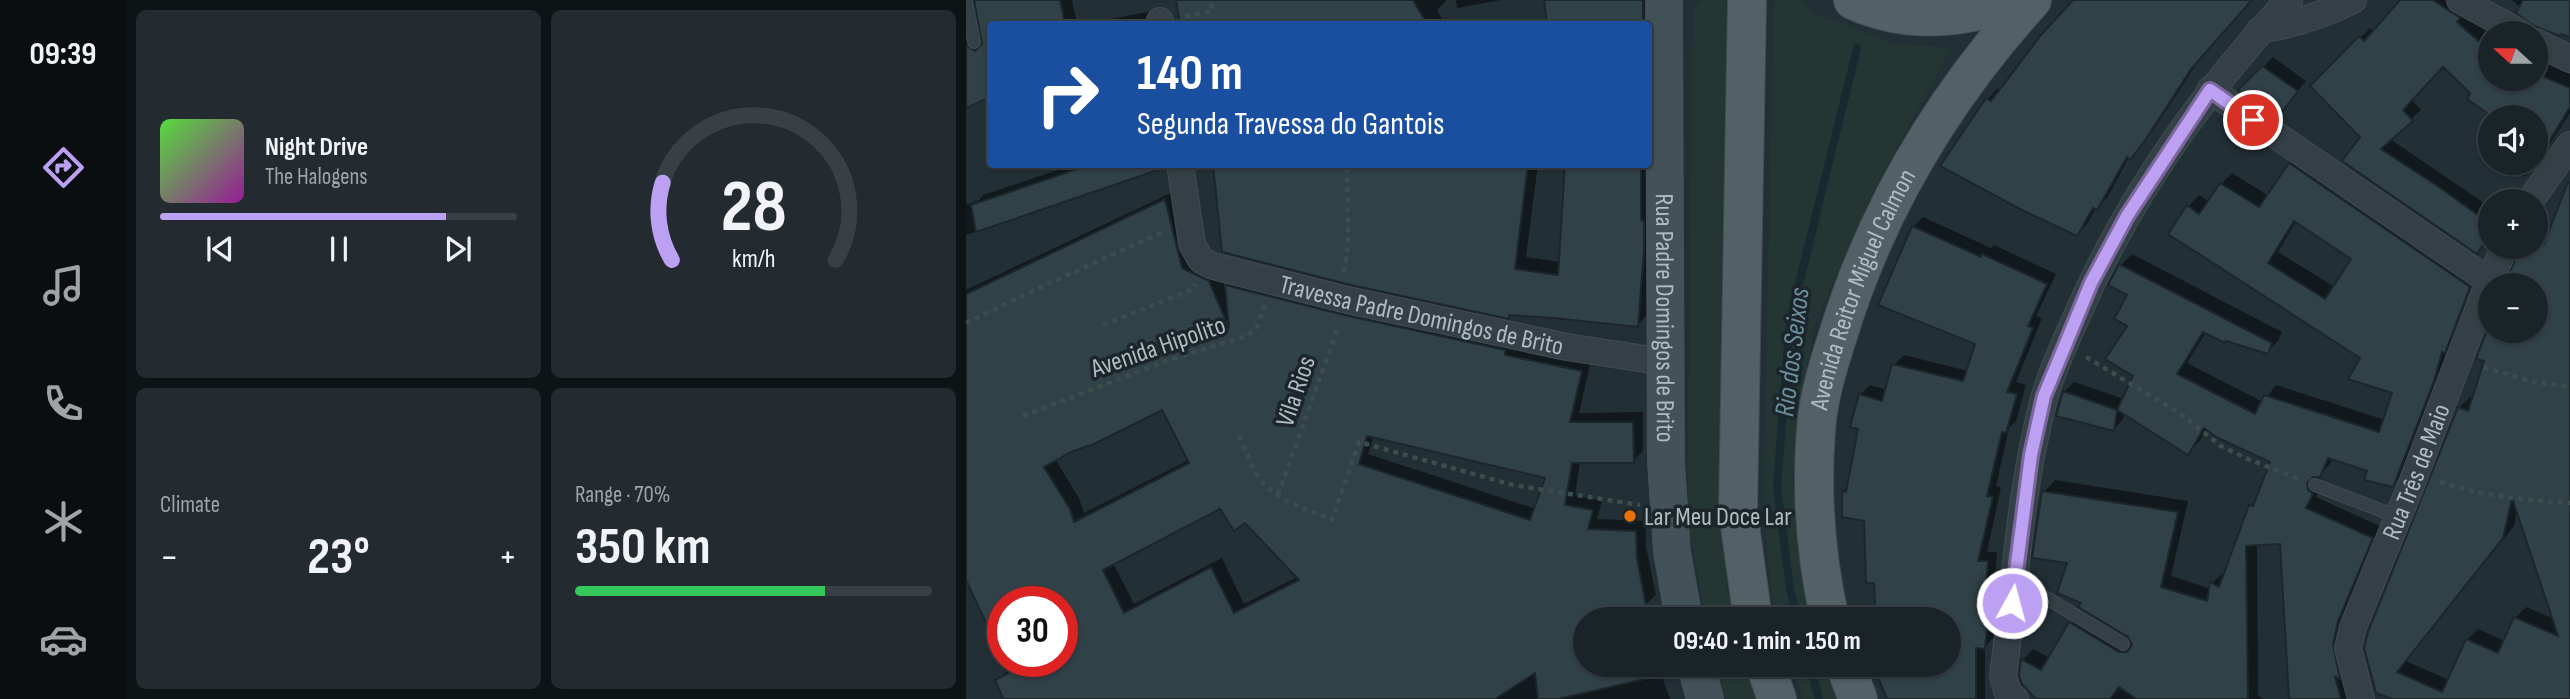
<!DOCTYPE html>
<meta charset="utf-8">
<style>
:root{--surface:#1a2328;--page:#232b30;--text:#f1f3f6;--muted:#9fa4a8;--line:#384045;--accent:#bca0f2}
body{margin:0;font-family:"Sofia Sans Condensed",sans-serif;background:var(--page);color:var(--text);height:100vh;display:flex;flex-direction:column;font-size:26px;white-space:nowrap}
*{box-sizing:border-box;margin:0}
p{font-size:23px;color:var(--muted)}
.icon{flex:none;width:38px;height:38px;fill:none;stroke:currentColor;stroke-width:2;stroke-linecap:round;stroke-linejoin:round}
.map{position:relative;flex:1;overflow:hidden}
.drawer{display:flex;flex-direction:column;gap:10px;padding:10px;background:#0e1316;width:840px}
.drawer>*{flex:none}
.banner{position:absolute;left:21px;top:21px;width:665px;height:147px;border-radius:7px;box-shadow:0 2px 5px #0004,0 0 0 2px var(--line);background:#1a4fa0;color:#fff;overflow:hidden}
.needle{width:46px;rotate:291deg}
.fabs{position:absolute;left:1512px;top:21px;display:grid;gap:14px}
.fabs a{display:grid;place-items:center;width:70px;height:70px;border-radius:50%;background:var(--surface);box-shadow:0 2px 5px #0004,0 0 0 2px var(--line);font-size:35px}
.speed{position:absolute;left:21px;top:586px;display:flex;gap:14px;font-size:35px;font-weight:700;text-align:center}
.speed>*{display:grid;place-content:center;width:91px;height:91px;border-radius:50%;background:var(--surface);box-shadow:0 2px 5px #0004,0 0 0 2px var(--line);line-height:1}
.speed .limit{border:10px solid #d22;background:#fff;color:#111}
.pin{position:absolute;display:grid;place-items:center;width:60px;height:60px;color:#fff;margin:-30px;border:4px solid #fff;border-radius:50%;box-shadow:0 2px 7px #0007}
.me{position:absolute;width:77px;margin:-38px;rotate:7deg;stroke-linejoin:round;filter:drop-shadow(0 0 5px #0008)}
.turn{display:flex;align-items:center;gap:24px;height:147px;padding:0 35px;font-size:32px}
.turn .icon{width:91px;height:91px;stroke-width:2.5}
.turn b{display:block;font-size:49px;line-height:60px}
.big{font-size:52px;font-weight:700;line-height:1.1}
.drawer .tile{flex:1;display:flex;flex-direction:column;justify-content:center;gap:10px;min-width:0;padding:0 24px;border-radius:10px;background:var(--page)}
.drawer .dial{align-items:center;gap:0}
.dial svg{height:182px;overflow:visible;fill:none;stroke:var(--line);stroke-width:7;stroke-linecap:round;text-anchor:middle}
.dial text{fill:var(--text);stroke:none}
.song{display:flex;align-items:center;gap:21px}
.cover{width:84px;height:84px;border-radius:10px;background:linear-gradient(135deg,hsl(110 70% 55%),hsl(300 70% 35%))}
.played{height:7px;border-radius:4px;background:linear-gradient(90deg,var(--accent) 80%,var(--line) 80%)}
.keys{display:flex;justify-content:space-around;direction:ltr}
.heat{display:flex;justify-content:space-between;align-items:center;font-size:38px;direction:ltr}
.charge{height:10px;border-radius:5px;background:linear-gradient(90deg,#34c759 70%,var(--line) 0)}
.drawer .tiles{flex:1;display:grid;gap:10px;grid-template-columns:repeat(2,1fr)}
.trip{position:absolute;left:607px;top:607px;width:388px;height:70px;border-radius:35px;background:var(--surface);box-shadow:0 2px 5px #0004,0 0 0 2px var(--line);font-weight:700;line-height:70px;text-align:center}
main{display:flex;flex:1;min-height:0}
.tabs{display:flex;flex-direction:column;width:126px;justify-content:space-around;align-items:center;background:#0a0e10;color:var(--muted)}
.tabs .icon{width:49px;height:49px}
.tabs .on{color:var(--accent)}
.tabs b{font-size:32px;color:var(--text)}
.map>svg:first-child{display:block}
.green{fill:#243633}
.shadow{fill:#0007;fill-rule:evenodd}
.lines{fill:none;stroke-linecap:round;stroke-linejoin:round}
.stream{stroke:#172931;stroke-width:8}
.building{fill:#314148;stroke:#1c272c;stroke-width:2;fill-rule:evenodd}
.lane-casing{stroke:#414c52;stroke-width:14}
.street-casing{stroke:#414c52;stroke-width:28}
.secondary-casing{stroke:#414c52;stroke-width:38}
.primary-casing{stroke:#414c52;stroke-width:40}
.path{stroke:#3c4e4b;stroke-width:4.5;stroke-dasharray:5 5;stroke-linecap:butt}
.lane{stroke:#354046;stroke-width:12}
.street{stroke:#354046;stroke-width:26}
.secondary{stroke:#435158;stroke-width:37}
.primary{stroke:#536066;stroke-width:38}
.route-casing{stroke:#7a689d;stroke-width:18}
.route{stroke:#bca0f2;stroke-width:12}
.food-dot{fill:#e8710a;stroke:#1b252a;stroke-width:2.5}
.labels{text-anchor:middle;stroke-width:7;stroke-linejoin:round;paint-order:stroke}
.street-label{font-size:26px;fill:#afbcc2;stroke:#1b252a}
.poi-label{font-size:26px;fill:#afbcc2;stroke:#1b252a;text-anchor:start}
.water-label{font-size:28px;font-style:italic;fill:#6b8f9e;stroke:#1b252a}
</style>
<main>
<nav class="tabs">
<b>09:39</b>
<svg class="icon on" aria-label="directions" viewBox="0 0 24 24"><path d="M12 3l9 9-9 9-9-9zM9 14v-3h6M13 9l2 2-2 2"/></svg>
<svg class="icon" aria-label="music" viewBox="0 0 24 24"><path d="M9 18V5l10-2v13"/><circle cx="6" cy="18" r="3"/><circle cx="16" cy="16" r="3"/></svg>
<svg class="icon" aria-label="phone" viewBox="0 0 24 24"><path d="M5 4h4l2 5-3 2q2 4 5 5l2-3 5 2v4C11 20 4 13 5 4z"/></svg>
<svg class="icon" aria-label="climate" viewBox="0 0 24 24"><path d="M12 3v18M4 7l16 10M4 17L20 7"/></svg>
<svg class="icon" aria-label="car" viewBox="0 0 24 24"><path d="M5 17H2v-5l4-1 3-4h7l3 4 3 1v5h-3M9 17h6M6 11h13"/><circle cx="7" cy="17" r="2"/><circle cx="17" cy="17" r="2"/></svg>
</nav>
<section class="drawer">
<div class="tiles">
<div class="tile">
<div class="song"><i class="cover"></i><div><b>Night Drive</b><p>The Halogens</p></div></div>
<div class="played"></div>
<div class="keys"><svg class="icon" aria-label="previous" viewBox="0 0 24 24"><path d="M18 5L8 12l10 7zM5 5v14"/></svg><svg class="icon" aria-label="pause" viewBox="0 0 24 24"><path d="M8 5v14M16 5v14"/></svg><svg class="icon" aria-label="next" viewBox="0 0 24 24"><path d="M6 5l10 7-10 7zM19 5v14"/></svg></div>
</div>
<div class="tile dial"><svg viewBox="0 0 100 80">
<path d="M14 69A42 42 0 1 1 86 69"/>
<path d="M14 69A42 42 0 0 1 10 35" stroke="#bca0f2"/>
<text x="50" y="56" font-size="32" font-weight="700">28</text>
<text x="50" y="72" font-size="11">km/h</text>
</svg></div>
<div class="tile"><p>Climate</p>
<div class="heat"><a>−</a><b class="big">23°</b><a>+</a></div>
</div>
<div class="tile"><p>Range · 70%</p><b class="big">350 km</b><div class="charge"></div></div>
</div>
</section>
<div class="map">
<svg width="1604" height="699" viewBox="0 0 1604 699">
<rect width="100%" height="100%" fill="#222f35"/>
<!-- green -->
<g class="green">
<path d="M735 0H760V585L770 619H740L721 513 727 12Z"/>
<path d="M808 0H834L847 12 925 43 985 48 904 198 847 330 826 476 841 596 847 619H812L806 598 797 509Z"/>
<path d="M750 665H783L793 699H759Z"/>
<path d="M826 665H859L869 699H837Z"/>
</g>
<!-- shadow -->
<g class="shadow">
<path d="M63 0H106L111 24H29L67 8Z"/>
<path d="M212 0H481L471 10 479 24H217Z"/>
<path d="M490 0H535L491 8Z"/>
<path d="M580 0H690L682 24H582Z"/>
<path d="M1110 0H1286L1235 57 1190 126 1174 148 1163 157 1141 198 1130 208 1121 224 1111 234 976 165 1022 99 1031 89 1035 91Z"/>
<path d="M1436 0H1491L1525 33 1524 79H1570V43L1590 55 1585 66 1604 74V113L1570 165 1560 176H1552L1536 165 1537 163H1570V117H1530L1503 99 1507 93 1477 65 1445 99 1455 110 1424 139 1524 207V236L1511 251 1347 86 1404 28 1408 32Z"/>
<path d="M1546 0H1604V35L1566 18Z"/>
<path d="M188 11 191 24H117Z"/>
<path d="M24 28V95L17 97 0 106V37L9 33 12 39 18 40 17 35Z"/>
<path d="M1307 57 1340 81 1311 115 1275 90Z"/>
<path d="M1335 153 1514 276 1438 474 1427 485 1403 470 1367 458 1364 464 1352 477 1357 482 1350 497 1416 527 1383 608 1389 699H1325L1315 543H1291L1292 695 1297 699H1073L1057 684 1055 675 1057 660 1067 649 1084 658 1105 623 1116 612 1166 642 1163 635 1118 602 1078 492 1089 480 1222 501 1205 576 1245 589 1246 583 1257 573 1260 574 1285 506 1291 499 1306 461 1241 428 1233 442 1222 452 1158 412 1157 419 1148 429 1098 392 1108 382 1158 399 1170 376 1164 325V294L1155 265 1166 254 1316 332 1312 341 1301 352 1240 332 1221 363 1297 402 1310 385 1419 420 1429 392 1396 357 1205 233 1223 206 1233 195 1243 202 1255 184 1266 173 1303 196 1324 164ZM1331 220 1387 258 1369 287 1312 252Z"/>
<path d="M109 164H197L194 168 0 235V205L13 200 17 195Z"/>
<path d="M253 164H572L560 257 594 262 600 164H682L683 313 671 325 545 314 543 317Z"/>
<path d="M1604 188V699H1431L1411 692 1493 408 1504 397 1508 399 1520 360 1512 358 1524 327V331H1570V285H1540L1557 247H1570V233L1574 228 1585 232 1599 194ZM1551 508 1588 619 1560 607 1549 618 1539 641 1512 629 1501 640 1483 680 1440 661 1548 526Z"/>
<path d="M209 191 260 287 271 276 625 361 613 413 677 412V451L667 461 614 462 609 495 636 501 631 519 680 521V547L690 595 679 605 674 606 676 620H620V665H700L694 671 704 699H39L31 680 41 671 37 662H96V602H37V661L0 575V290ZM197 408 223 460 118 513 113 498 89 459ZM408 435 582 476 570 509 402 454ZM255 507 279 521 333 576 278 604 256 558 168 604 147 563Z"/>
<path d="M957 217 1025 248 1028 245 1090 274 1070 316 1076 318 1050 382 1060 385 1050 421 1043 428 1030 486 1035 487 1021 552H1031L1026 608H1031L1028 637 1019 646V699H923L909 665H984V620L910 581 900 520 877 491 883 485 894 428V395L904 385 921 390 928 365 938 355 1002 371 1011 343 947 227Z"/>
</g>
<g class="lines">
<!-- stream -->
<g class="stream">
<path d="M832 620 824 589 811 487 824 321 891 48"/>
<path d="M844 665 853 699"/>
</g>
</g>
<!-- building -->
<g class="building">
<path d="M8 0H94L99 24H24V97L0 108V45L9 51 16 44Z"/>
<path d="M210 0H447L461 24H214Z"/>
<path d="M578 0H677V24H581Z"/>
<path d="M1107 0H1286L1225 69 1180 139 1164 160 1161 157 1131 210 1127 208 1111 236 1054 209 974 166 1020 98 1025 101 1075 35Z"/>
<path d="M1434 0H1467L1494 18 1491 22 1524 51V79H1570V59L1581 65 1576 76 1604 88V107L1570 163V117H1527L1501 99 1504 93 1477 67 1437 110 1447 121 1415 149 1476 189 1524 224V233L1511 254 1376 161 1394 137 1344 86 1393 36 1398 41Z"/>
<path d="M1557 0H1604V37L1595 34 1594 36 1568 26 1550 13Z"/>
<path d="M1296 66 1332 91 1312 117 1272 90Z"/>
<path d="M1323 163 1504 287 1479 353 1476 352 1468 381 1427 487 1398 480 1401 471 1362 458 1354 477H1347L1341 483 1342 490 1347 494 1340 508 1407 538 1372 621 1367 644 1374 679 1369 677 1375 699H1323L1314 544 1280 546 1282 699H1170L1153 687 1144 699H1070L1056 684 1053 675 1055 659 1075 670 1103 622 1153 652H1161L1166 645 1162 637 1112 607 1115 603 1091 593 1101 563 1066 558 1076 491 1212 512 1195 587 1241 601 1244 582 1253 587 1283 505 1287 506 1304 462 1250 437 1238 428 1222 455 1151 410 1167 376 1139 359 1161 326 1148 319 1161 295 1142 285 1153 264 1306 343 1302 354 1260 341 1259 343 1237 332 1211 374 1289 414 1298 395 1413 432 1426 393 1382 379 1394 358 1202 234 1221 205 1233 214 1254 183 1293 207ZM1328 221 1385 259 1359 299 1302 263Z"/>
<path d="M126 164H198V168L10 232 5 205Z"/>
<path d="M247 164H562L549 269 592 275 599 164H675V220L678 221V249L672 327 588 318 543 315V319L385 285 256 252Z"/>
<path d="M1602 182H1604V699H1426L1410 693 1398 648 1402 632 1492 407 1502 411 1518 361 1510 359 1524 322V331H1570V285H1538L1555 247H1570V241L1578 244ZM1546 498 1592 636 1548 617 1532 653 1500 639 1476 692 1431 672 1537 538Z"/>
<path d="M199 199 216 268 243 281 263 328 259 285 378 315 539 350V355L616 371 604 422H667L668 463H606L599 505 627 510 622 529 670 531 671 558 680 606 663 611 665 620H620V665H700L701 674 592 699H572L569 673 529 699H37L29 680 64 662H96V602H37V659L0 580V294ZM196 410 223 463 108 522 104 509 78 467 105 452 128 444ZM401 436 579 478 564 520 393 464ZM254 509 268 531 279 523 333 580 268 613 245 567 158 613 137 570Z"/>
<path d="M946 226 1015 257 1016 254 1081 284 1062 326 1067 328 1041 392 1051 394 1040 433 1036 432 1021 496 1027 497 1012 561H1022L1017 618H1022L1019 649 1010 648V699H921L907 665H984V620H910L908 583H900L898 521 876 517V491L880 492 892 429 884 427 893 394 916 401 926 364 997 381 1009 344 912 305Z"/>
<path d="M1097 391 1151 410 1148 431 1090 416Z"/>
</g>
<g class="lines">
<defs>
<g id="lane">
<path d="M0 2 8 42"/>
<path d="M1349 485 1432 517"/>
<path d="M1049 579 1157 644"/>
</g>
<g id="street">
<path d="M1494 0 1554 33"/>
<path d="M194 21V24"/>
<path d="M1294 30C1328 24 1357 16 1387 0"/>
<path d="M1570 42 1604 59"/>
<path d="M1244 90 1523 281"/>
<path id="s1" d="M214 164 226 244 235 260 247 266 381 300 601 347 699 362"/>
<path d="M1564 201 1604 145"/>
<path d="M1049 699 1042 694 1037 676C1049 585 1054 488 1078 399 1085 372 1098 345 1109 320 1160 201 1235 94 1323 0"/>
<path id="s2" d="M1395 699 1382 648 1387 627 1444 488 1523 281 1539 247"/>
</g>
<g id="secondary">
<path id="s3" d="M698 0 700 462 706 552 718 620"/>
<path d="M730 665 739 699"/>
</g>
<g id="primary">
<path d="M781 0 772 511 787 620"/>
<path d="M887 0C939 24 996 20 1047 0"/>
<path id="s4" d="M864 620C850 558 845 493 850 430 852 397 863 363 873 332 912 206 978 97 1066 0"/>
<path d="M799 665 811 699"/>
<path d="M879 665 892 699"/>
</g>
</defs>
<!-- lane casing -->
<use href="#lane" class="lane-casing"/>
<!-- street casing -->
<use href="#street" class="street-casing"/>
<!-- secondary casing -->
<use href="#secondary" class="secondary-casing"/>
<!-- primary casing -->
<use href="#primary" class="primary-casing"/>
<!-- path -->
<g class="path">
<path d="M219 16 246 11 245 0"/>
<path d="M378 272 382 244 381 164"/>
<path d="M0 323 88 281 199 231"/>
<path d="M137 325 225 290 230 284"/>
<path d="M1120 357 1215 414 1255 446 1282 459 1333 479"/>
<path d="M1518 367 1564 381 1604 387"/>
<path d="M57 416 203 360 281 336 291 327 299 305"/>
<path d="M273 436C279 449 284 463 292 476 306 500 342 509 366 520L393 442 547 485 674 505"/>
<path d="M1474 482C1517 496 1559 500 1604 503"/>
<path d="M312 495 373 325"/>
</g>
<!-- lane -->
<use href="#lane" class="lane"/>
<!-- street -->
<use href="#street" class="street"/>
<!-- secondary -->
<use href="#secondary" class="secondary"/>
<!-- primary -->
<use href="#primary" class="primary"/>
</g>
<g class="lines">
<defs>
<path id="route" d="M1046 603 1065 455 1078 396 1125 283 1161 216 1244 90 1287 120"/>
</defs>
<!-- route casing -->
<use href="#route" class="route-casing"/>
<!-- route -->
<use href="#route" class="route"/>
</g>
<!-- markers -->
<circle class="food-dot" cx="664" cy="516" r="7"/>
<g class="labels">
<!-- street labels -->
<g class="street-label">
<text dy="9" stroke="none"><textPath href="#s4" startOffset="340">Avenida Reitor Miguel Calmon</textPath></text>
<text dy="9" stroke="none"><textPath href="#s1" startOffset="327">Travessa Padre Domingos de Brito</textPath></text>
<text dy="9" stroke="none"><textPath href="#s3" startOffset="318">Rua Padre Domingos de Brito</textPath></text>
<text transform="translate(192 346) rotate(-19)" y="9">Avenida Hipolito</text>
<text transform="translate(329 391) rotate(-71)" y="9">Vila Rios</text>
<text dy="9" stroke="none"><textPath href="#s2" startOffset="242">Rua Três de Maio</textPath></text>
</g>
<!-- poi labels -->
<g class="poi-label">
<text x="678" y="525">Lar Meu Doce Lar</text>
</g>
<!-- water labels -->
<g class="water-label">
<text transform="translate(825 352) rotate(-83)" y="10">Rio dos Seixos</text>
</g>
</g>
</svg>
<div class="fabs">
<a><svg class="needle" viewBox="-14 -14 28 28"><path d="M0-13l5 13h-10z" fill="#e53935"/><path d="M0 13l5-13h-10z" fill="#9fa4a8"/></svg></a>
<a><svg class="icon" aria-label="sound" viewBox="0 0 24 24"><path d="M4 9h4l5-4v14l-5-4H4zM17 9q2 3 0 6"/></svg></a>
<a>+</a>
<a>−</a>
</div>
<div class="speed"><div class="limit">30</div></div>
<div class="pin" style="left:1287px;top:120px;background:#d93025"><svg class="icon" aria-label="arrive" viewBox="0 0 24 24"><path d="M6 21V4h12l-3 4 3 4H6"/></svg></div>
<svg class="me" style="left:1046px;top:603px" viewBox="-20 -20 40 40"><circle r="17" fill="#bca0f2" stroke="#fff" stroke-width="3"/><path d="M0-11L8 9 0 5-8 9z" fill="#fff"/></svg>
<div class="trip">09:40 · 1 min · 150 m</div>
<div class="banner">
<div class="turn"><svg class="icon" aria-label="right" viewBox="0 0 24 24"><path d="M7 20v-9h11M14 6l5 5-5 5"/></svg><div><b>140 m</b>Segunda Travessa do Gantois</div></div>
</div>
</div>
</main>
